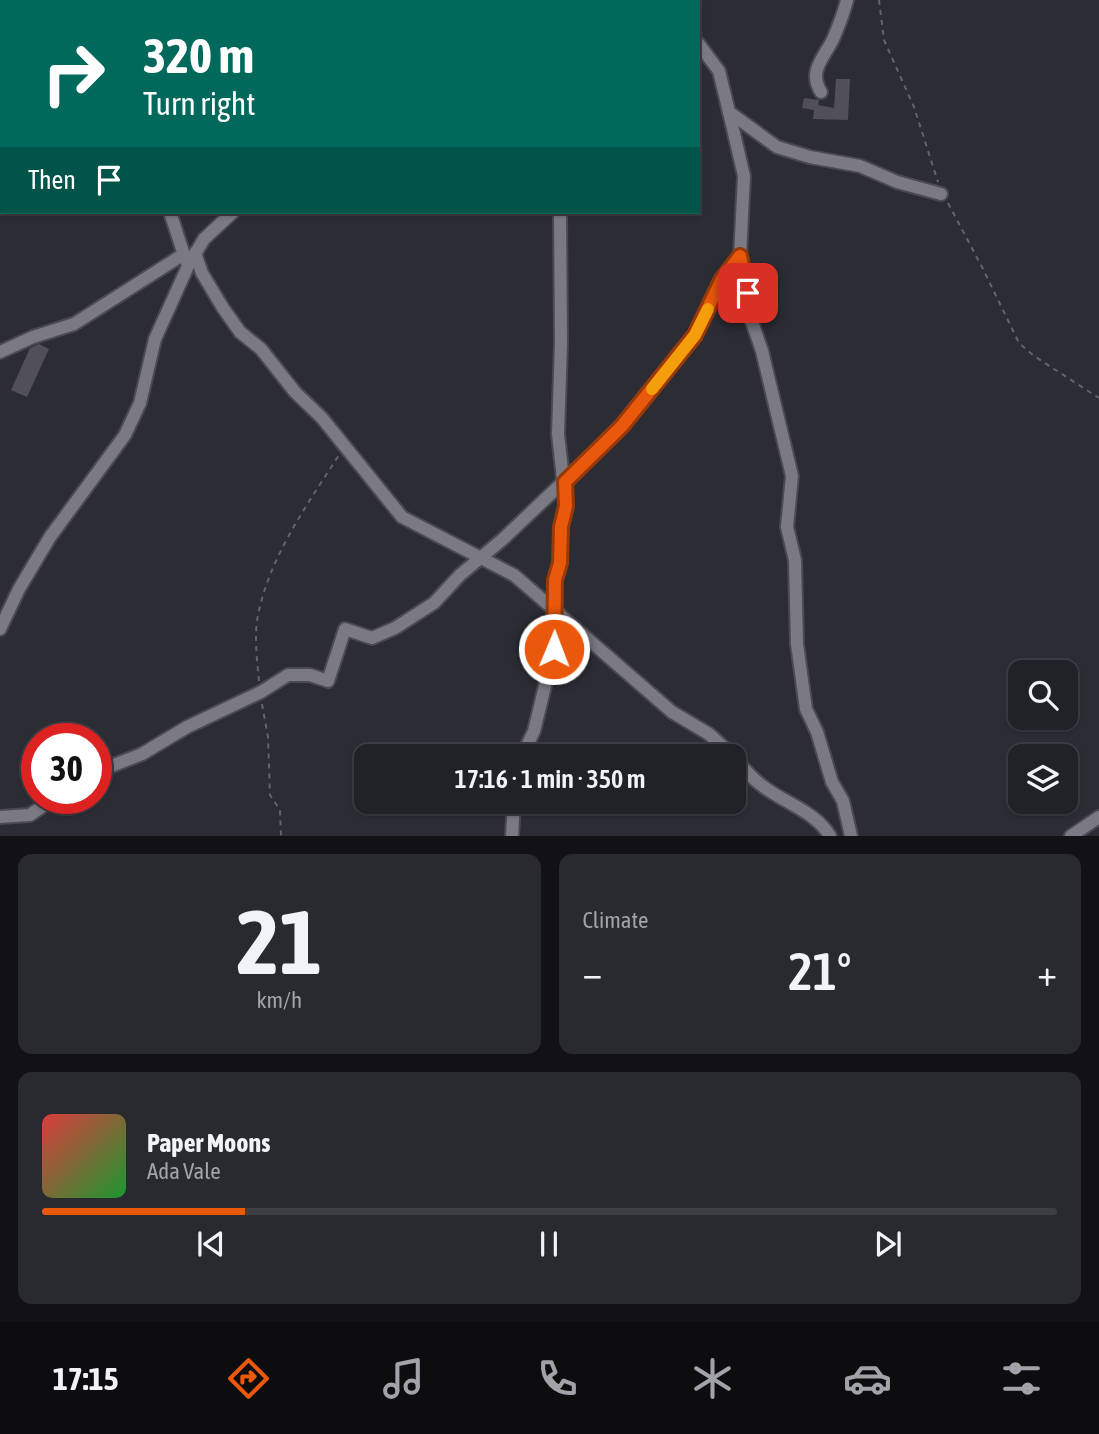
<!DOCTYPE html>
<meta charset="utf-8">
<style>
:root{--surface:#212128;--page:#292930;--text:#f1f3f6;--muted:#a2a3a8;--line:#3e3e45;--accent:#ea580c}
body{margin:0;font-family:"Asap Condensed",sans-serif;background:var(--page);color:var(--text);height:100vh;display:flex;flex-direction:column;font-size:26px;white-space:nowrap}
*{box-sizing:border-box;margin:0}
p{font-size:23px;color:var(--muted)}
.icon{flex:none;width:38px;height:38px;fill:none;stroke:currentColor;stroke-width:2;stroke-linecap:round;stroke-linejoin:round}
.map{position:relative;height:836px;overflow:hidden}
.panel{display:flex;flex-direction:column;gap:18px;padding:18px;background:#121216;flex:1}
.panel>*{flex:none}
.banner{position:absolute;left:0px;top:0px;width:700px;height:214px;box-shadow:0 2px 5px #0004,0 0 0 2px var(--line);background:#00695c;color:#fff;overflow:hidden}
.controls{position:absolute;left:1008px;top:660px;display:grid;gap:14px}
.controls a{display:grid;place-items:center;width:70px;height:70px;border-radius:14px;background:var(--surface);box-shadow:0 2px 5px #0004,0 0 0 2px var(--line);font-size:35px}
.speed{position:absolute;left:21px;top:723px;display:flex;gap:14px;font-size:35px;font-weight:700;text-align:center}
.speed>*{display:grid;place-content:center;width:91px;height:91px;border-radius:50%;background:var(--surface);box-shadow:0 2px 5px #0004,0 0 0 2px var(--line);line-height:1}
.speed .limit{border:10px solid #d22;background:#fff;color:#111}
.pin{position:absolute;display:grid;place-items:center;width:60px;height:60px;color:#fff;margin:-30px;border-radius:14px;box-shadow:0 4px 10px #0006}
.me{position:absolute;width:77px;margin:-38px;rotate:1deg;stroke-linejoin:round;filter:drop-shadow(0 0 5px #0008)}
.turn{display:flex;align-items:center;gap:24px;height:147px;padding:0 28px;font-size:32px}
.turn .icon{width:91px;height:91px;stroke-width:2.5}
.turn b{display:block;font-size:49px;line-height:60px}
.then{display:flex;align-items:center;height:66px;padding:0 28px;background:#0003;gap:14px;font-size:26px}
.big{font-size:52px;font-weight:600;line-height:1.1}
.panel .tile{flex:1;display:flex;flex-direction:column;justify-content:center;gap:10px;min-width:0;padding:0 24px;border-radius:14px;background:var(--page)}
.panel .dial{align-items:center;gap:0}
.dial b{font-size:91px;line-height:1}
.song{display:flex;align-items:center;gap:21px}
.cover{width:84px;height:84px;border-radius:10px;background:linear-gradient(135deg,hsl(0 70% 55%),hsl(130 70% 35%))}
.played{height:7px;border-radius:4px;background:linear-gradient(90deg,var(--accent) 20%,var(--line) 20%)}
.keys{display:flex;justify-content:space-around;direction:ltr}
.heat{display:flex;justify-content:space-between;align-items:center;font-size:38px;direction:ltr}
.panel .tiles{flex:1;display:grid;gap:18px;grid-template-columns:1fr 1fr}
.tile:last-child{grid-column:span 2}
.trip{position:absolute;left:354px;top:744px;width:392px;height:70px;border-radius:14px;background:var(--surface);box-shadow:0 2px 5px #0004,0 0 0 2px var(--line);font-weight:600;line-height:70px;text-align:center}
.dock{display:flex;height:112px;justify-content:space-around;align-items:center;background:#0d0d10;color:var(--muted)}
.dock .icon{width:49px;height:49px}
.dock .active{color:var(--accent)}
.dock b{font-size:32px;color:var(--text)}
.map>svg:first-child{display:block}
.building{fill:#51505a}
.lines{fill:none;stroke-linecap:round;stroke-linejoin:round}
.minor-casing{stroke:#4a4a51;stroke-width:16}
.path{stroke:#63636b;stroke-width:2;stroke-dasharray:5 5;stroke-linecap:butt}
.minor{stroke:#7a7984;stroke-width:12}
.route-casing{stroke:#983908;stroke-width:18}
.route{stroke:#ea580c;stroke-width:12}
.slow{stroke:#f59e0b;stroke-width:12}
</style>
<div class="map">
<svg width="1099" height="836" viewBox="0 0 1099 836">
<rect width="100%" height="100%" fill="#2c2c35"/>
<!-- building -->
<g class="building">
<path d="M836 79H850L848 120 813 119 814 110 802 108 804 98 819 100 818 105 834 108Z"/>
<path d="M39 344 49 349 27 397 11 390 30 348Z"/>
</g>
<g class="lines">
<defs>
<g id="minor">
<path d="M1 0 2 2"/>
<path d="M142 0V2"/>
<path d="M662 0 664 2"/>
<path d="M270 2 271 0"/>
<path d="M562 2 565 0"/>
<path d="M584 2V0"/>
<path d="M698 43 719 71 729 112 777 147 810 157 860 166 897 182 941 194"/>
<path d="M0 58H2"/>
<path d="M821 92C807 70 826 56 834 37 839 25 844 12 847 0"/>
<path d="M729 112 744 176 740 256 752 322 762 351 792 476 787 527 795 560 797 644 806 709 817 732 832 782 843 801 851 836"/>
<path d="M170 212 186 261"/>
<path d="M195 253 202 273 223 308 240 332 261 349 295 392 322 418 402 517 514 575 672 712 709 734 733 756"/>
<path d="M0 352 33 337 74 324 184 254"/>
<path d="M0 629 19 589 50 537 125 435 140 403 155 339 188 266 204 239 233 212"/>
<path d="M522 756 534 731 554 649 555 580 560 563 561 527 566 506 558 434 561 343 560 212"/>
<path d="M733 756C743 768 752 779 764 787 785 803 816 812 830 836"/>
<path d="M96 772 142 754 187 727 261 692 288 675H310L328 681 345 629 372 638 395 628 434 603 460 575 503 539 622 426 695 335 722 279 740 256"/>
<path d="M0 817 30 815 54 798"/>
<path d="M512 836 514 802"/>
<path d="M1071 836 1099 817"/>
</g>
</defs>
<!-- minor casing -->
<use href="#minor" class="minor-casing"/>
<!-- path -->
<g class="path">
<path d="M879 0 884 40 914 107 938 182"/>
<path d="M948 203 983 269 1019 343 1034 356 1099 398"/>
<path d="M259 681C257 661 254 635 258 615 270 556 307 505 339 455"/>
<path d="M262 704 268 737 270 795 280 810 281 836"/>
</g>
<!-- minor -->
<use href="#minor" class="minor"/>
</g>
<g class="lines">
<defs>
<path id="route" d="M554 649 555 580 560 563 561 527 566 506 565 482 622 426 695 335 722 279 740 256 748 293"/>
</defs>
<!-- route casing -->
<use href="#route" class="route-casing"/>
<!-- route -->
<use href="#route" class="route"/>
<!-- slow -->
<path class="slow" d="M652 389 695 335 708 309"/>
</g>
</svg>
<div class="controls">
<a><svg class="icon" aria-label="search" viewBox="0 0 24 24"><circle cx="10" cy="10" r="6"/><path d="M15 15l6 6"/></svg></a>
<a><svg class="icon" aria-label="layers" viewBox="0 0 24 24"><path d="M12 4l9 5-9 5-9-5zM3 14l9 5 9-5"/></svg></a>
</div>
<div class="speed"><div class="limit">30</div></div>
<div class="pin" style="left:748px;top:293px;background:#d93025"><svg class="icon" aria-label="arrive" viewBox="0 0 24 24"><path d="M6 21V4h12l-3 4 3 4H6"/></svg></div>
<svg class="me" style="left:554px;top:649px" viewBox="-20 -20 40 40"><circle r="17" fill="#ea580c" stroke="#fff" stroke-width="3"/><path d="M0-11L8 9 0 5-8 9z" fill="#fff"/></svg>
<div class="trip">17:16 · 1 min · 350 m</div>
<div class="banner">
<div class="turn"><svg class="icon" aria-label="right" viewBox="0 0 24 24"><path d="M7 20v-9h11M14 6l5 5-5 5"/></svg><div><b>320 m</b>Turn right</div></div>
<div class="then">Then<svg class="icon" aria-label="arrive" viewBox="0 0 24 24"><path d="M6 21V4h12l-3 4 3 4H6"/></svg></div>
</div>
</div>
<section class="panel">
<div class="tiles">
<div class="tile dial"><b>21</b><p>km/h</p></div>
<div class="tile"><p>Climate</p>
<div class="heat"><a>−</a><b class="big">21°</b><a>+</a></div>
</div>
<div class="tile">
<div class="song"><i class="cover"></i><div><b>Paper Moons</b><p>Ada Vale</p></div></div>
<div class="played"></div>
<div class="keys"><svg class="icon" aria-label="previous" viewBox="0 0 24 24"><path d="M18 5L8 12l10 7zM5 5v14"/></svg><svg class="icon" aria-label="pause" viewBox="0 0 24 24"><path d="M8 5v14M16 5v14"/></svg><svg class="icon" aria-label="next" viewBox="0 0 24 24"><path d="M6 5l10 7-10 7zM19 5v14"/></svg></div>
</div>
</div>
</section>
<nav class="dock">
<b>17:15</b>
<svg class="icon active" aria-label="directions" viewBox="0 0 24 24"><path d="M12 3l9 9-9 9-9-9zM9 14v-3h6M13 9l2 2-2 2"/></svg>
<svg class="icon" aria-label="music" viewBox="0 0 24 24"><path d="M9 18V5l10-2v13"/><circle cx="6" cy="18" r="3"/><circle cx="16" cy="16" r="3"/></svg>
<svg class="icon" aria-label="phone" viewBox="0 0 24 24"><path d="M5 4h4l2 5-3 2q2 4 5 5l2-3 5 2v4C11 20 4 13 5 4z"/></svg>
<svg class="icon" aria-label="climate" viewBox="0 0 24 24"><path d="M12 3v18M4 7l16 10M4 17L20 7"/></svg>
<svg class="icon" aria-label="car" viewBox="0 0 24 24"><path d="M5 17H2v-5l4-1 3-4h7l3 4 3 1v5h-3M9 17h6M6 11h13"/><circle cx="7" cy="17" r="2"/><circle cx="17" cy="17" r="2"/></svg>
<svg class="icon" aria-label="filters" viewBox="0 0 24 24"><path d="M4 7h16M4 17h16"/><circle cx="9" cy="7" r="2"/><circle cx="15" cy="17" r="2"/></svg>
</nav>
